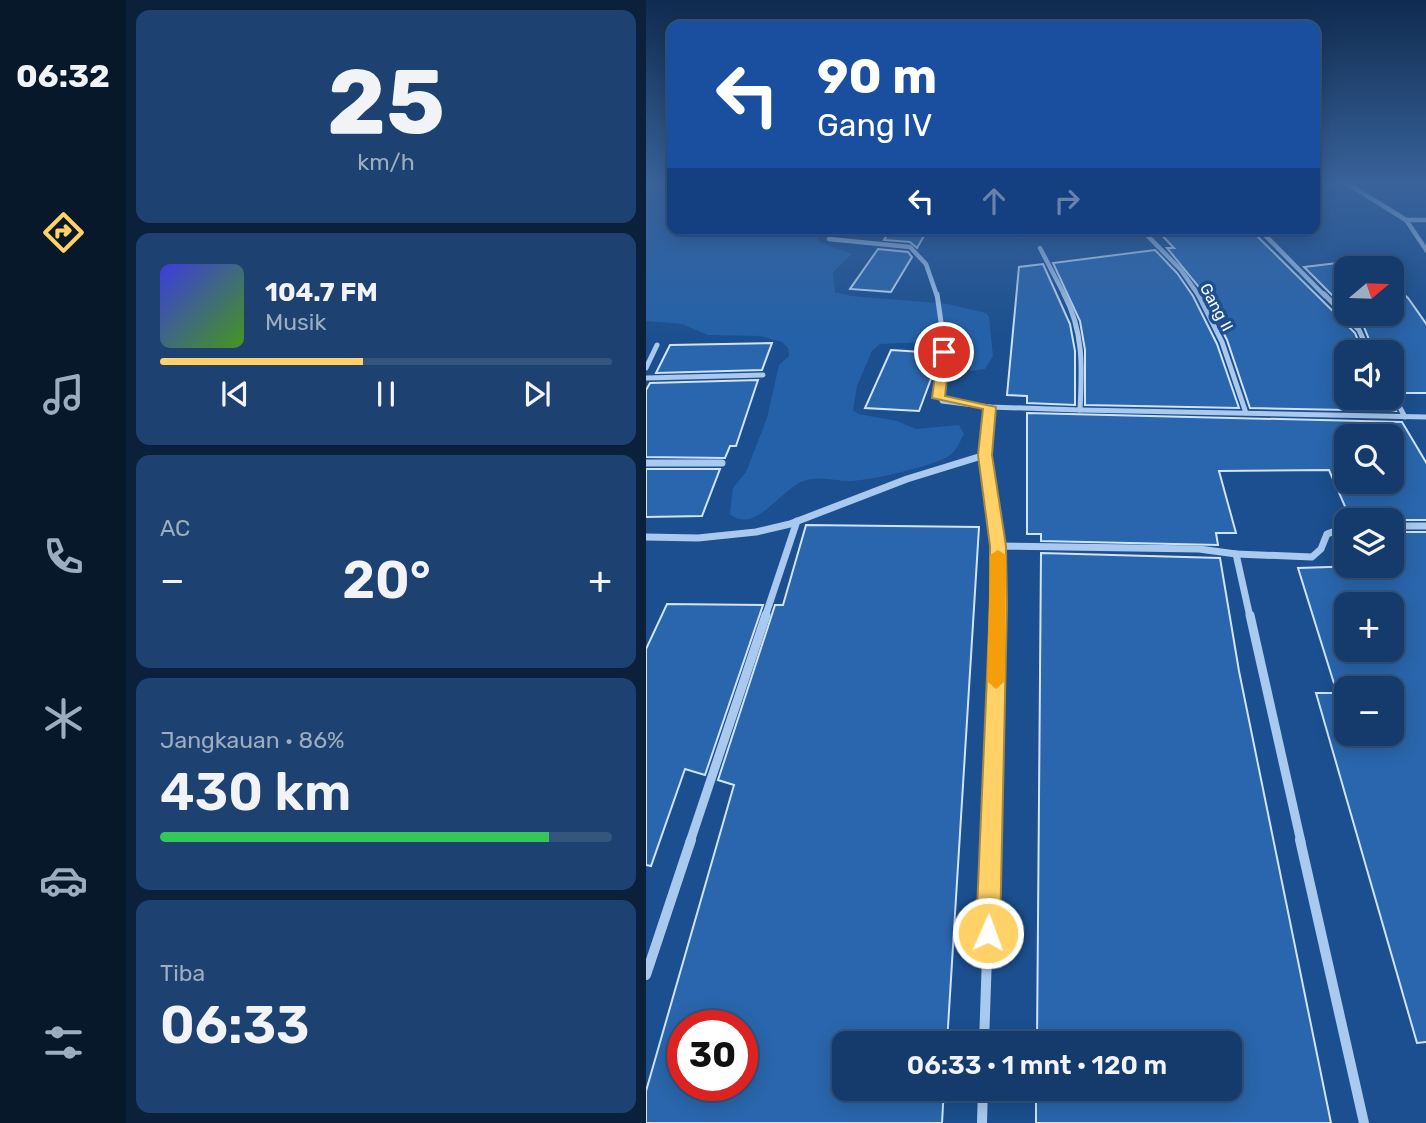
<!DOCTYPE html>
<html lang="id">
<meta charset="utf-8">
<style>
:root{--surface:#143b6b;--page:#1d4271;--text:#f1f3f6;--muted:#9dadc1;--line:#33557e;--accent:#ffd166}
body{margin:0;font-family:Rubik,sans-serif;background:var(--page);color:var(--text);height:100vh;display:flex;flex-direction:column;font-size:26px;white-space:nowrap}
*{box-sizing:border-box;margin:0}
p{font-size:23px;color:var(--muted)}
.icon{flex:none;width:38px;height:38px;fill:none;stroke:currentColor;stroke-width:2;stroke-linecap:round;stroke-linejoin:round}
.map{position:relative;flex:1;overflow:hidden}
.sheet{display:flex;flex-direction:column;gap:10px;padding:10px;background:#0b203b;width:520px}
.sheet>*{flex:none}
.hud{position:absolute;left:21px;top:21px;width:653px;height:214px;border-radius:14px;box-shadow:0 4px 18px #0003,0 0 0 2px var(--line);background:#1a4fa0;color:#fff;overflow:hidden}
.needle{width:46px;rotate:71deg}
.controls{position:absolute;left:688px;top:256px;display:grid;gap:14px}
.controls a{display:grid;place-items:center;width:70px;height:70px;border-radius:14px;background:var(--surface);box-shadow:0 4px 18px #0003,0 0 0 2px var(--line);font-size:35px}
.speed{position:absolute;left:21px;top:1010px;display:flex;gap:14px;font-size:35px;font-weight:700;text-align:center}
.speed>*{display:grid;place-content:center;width:91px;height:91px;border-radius:50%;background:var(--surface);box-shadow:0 4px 18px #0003,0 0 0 2px var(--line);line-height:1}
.speed .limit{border:10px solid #d22;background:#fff;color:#111}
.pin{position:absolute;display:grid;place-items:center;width:60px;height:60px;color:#fff;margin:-30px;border:4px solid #fff;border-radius:50%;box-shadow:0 2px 7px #0007}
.me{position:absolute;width:77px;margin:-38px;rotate:2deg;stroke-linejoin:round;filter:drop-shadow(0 0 5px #0008)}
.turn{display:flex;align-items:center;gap:24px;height:147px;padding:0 35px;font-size:32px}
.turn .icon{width:91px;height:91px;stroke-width:2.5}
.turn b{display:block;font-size:49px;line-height:60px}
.lanes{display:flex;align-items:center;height:66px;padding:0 35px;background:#0003;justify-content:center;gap:35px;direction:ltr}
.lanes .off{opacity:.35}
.big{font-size:52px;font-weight:600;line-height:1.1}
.sheet .tile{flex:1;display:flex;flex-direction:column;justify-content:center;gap:10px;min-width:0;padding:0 24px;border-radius:14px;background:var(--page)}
.sheet .dial{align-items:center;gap:0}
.dial b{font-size:91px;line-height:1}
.song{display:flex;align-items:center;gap:21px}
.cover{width:84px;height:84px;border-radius:10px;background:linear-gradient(135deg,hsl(240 70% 55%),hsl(100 70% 35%))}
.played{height:7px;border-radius:4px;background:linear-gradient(90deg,var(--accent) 45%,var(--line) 45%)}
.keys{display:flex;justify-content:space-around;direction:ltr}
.heat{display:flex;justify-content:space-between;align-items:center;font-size:38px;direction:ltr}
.charge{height:10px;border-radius:5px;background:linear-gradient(90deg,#34c759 86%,var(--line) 0)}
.trip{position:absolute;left:186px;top:1031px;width:410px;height:70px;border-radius:14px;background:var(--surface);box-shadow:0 4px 18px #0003,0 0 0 2px var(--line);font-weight:600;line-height:70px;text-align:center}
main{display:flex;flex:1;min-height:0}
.tabs{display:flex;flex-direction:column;width:126px;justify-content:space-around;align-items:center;background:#08182b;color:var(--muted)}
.tabs .icon{width:49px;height:49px}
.tabs .active{color:var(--accent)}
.tabs b{font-size:32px;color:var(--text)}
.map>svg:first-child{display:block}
.green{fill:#2461a8}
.building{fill:#2a66ad;stroke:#cfe3fa;stroke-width:2;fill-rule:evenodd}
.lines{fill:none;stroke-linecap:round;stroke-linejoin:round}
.minor-far4{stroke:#a9c9ee;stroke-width:4.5}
.minor-far3{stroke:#a9c9ee;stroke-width:5}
.minor-far2{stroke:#a9c9ee;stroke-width:7}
.minor-far1{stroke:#a9c9ee;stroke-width:9}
.minor{stroke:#a9c9ee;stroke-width:10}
.route{fill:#ffd166;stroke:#a68842;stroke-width:2}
.slow{fill:#f59e0b}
.labels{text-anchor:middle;stroke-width:7;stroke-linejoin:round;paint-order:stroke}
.far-street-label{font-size:16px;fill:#fff;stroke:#1b4f8f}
</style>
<main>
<nav class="tabs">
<b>06:32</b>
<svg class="icon active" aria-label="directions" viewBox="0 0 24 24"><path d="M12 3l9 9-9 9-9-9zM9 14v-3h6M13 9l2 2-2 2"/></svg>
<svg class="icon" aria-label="music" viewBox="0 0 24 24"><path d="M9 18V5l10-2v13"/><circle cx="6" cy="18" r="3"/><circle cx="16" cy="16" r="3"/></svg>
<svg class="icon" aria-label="phone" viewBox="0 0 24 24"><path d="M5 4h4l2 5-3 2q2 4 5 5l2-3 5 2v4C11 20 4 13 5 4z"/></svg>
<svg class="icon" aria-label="climate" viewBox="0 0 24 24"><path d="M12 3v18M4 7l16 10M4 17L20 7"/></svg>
<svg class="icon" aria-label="car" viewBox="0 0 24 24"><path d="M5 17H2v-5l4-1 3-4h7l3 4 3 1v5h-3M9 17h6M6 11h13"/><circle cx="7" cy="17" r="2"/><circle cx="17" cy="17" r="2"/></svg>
<svg class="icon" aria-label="filters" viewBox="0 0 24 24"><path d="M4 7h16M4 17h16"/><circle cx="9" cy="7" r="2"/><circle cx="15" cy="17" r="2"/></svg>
</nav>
<section class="sheet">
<div class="tile dial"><b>25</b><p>km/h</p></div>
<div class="tile">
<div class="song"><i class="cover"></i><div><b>104.7 FM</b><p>Musik</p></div></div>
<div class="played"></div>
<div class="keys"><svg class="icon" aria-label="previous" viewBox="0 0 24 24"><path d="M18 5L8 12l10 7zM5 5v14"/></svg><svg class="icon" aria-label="pause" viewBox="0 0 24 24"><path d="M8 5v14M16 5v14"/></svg><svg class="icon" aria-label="next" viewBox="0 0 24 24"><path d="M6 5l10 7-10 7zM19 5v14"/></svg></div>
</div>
<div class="tile"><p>AC</p>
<div class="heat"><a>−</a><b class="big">20°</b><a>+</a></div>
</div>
<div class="tile"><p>Jangkauan · 86%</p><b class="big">430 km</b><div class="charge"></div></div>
<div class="tile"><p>Tiba</p><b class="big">06:33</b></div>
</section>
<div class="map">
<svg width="781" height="1123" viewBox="0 0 781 1123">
<rect width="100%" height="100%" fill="#1b4f8f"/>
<!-- green -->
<g class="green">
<path d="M0 182H26V229H170L173 242 206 254 187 272 189 292 205 296 302 304 340 313 343 317 347 356 339 369 325 371 285 342 234 344 226 351 211 386 207 410 212 414 251 421 270 429 313 425 318 434C314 442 310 451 303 456 287 466 223 481 204 481 189 481 176 476 161 480 137 485 110 536 84 514L87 488 100 472 121 418 133 365 143 356 142 348 136 342 114 336 62 335 36 324 0 321Z"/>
<path d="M333 229H466L373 238Z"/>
</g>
<!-- building -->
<g class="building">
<path d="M245 229H282L271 248 264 242 238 240Z"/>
<path d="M510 229H604L709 333 717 352H700V397H742L750 411 604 408 581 340 557 292 521 248H528Z"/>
<path d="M232 249 262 252 266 257 245 292 204 289Z"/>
<path d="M509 250 531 273 547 296 571 344 593 408 439 405V350L434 321 407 263Z"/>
<path d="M708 261 715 268H700V309L658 267Z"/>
<path d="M397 264 424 324 429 351V405L381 403V396L361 395 373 267Z"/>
<path d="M746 284 762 298 781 325V393H752L746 388V352H728L718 327 704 313H746Z"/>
<path d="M126 343 116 370 10 373 24 345Z"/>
<path d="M245 350 291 353 289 368 273 411 219 408Z"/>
<path d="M112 380 90 446H84L79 458 0 457V390L4 383Z"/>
<path d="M381 413 756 422 781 464V520H705L683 470 573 471 590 533H570L572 545 395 541V534H381ZM700 436H746V481H700Z"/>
<path d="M0 469H74L56 516 0 517Z"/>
<path d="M160 525 333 527 301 1043H198V1088H298L296 1123H0V1091L88 785 72 780 129 605H137ZM37 1026H96V1085H37Z"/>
<path d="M746 532H781V1042L771 1043 670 693H691L652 568 746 565ZM700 604H746V649H700ZM700 688H746V733H700Z"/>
<path d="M395 553 574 558 593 671 685 1123H390V1088H583V1043H391Z"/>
<path d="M21 604 117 605 59 775 39 769 5 866 0 865V649Z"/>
</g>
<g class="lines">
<!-- minor-far4 -->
<g class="minor-far4">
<path d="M699 182 760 220"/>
<path d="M760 220 781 251"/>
<path d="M760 220H781"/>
<path d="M495 229 535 270 553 296"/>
<path d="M613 229 679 296"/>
<path d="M183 239 264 247 280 264 291 296"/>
<path d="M394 248 419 296"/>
</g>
<!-- minor-far3 -->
<g class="minor-far3">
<path d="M291 294 298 343 292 385 296 401 344 407 434 410 781 417"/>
<path d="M418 294C438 332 436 368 434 410"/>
<path d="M552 294 576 342 600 413"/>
<path d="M678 294 713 330 723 352"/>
<path d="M0 368 11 345"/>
<path d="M0 378 117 375"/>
<path d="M746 393 759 417"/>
<path d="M341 438 344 407"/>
</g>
<!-- minor-far2 -->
<g class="minor-far2">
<path d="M339 455 352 546"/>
<path d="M0 463H76"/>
<path d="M746 526H781"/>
<path d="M0 537 52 538 110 532 144 524 261 479 339 455 341 437"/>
<path d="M590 554 666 557 675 549 681 534 700 527"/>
<path d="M119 617 151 521"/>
<path d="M353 617 352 546 553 549 590 554 604 617"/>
</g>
<!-- minor-far1 -->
<g class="minor-far1">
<path d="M604 615 655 842"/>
<path d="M44 842 120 615"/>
<path d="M345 842 353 615"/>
</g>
<!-- minor -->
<g class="minor">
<path d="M654 840 718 1123"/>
<path d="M0 975 45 840"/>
<path d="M338 1043 345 840"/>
<path d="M336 1123 337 1088"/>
</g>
</g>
<!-- sky -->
<linearGradient id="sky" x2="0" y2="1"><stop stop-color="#0f2b4f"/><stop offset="0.54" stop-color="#39639b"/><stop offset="1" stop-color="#39639b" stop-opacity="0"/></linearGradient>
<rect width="781" height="339" fill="url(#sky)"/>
<!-- route -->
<path class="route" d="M298 348 304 352 299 396 350 407 346 455 360 546 361 605 354 933 350 942 342 945 334 942 330 933 344 605V546L332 455 337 409 286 398 292 352Z"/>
<!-- slow -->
<path class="slow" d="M352 550 360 555 359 681 350 689 341 681 344 555Z"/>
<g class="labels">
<!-- far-street labels -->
<g class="far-street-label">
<text transform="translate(571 307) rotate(62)" y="6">Gang II</text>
</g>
</g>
</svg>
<div class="controls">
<a><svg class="needle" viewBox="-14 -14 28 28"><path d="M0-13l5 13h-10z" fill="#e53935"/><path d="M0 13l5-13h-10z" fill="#9dadc1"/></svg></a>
<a><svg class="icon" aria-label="sound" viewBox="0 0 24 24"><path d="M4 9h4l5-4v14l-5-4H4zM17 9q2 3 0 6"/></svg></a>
<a><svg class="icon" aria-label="search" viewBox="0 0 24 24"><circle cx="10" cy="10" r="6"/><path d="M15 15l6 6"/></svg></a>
<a><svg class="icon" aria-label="layers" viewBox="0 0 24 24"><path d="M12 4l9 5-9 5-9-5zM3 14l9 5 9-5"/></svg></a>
<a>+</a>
<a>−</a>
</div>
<div class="speed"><div class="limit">30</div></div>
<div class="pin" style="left:298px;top:352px;background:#d93025"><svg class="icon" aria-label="arrive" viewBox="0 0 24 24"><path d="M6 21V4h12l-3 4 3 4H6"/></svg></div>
<svg class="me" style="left:342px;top:933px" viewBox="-20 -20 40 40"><circle r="17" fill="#ffd166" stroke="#fff" stroke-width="3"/><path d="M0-11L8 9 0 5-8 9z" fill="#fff"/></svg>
<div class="trip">06:33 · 1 mnt · 120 m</div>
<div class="hud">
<div class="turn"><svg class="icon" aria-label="left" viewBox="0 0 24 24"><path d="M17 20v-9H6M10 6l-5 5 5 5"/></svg><div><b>90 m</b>Gang IV</div></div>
<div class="lanes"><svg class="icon" aria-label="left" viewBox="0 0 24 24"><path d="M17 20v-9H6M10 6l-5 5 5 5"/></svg><svg class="icon off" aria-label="ahead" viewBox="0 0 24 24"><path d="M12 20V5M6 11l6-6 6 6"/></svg><svg class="icon off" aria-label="right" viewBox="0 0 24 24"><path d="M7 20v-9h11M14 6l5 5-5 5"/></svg></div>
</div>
</div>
</main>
